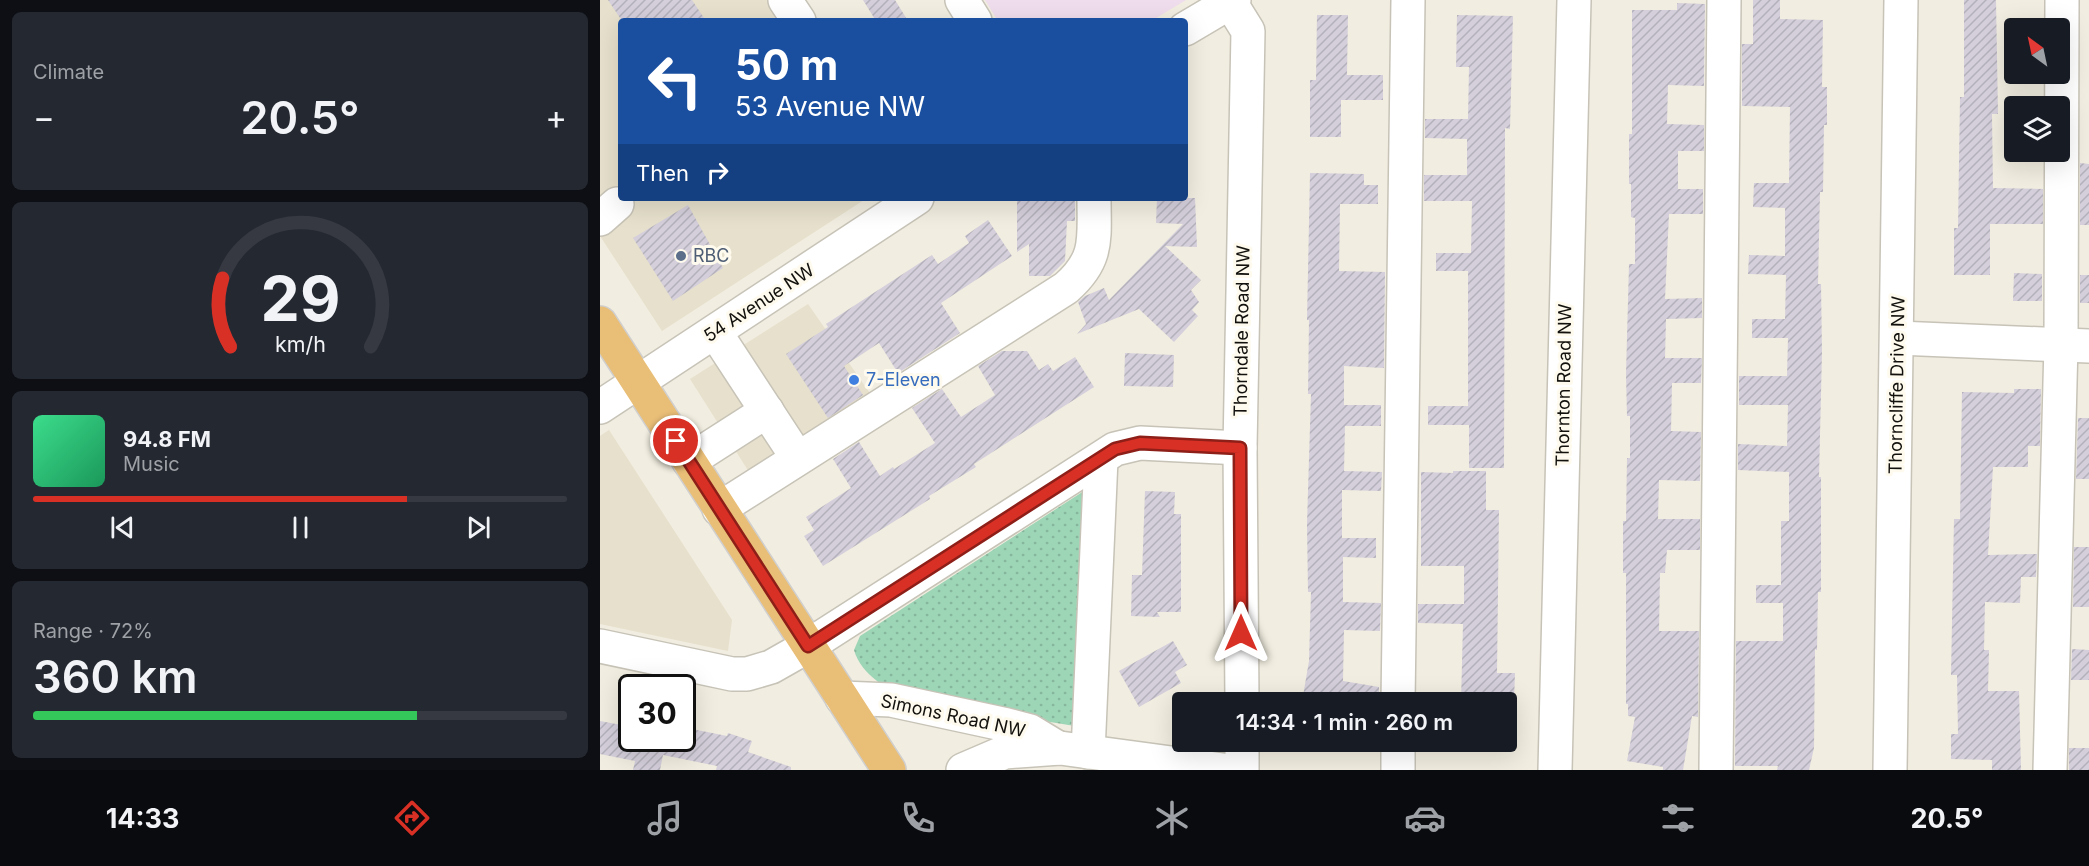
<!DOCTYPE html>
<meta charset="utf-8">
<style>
:root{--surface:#171b24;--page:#242831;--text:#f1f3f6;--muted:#9ea1a6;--line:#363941;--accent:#d93025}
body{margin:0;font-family:Inter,sans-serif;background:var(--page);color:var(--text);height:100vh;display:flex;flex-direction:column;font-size:22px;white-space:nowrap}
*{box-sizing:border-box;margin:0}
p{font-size:20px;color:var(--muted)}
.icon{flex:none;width:33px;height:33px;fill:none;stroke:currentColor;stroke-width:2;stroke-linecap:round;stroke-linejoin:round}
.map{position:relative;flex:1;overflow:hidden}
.panel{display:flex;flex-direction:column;gap:12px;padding:12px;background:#0d0f14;width:600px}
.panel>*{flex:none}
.hud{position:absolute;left:18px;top:18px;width:570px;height:183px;border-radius:6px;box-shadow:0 6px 24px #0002;background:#1a4fa0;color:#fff;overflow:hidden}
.needle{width:39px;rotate:327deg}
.buttons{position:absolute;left:1404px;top:18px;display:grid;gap:12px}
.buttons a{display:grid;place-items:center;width:66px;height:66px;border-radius:6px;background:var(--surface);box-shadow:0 6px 24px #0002;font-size:30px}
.speed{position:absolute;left:18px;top:674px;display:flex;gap:12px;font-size:30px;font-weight:700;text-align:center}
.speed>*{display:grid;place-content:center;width:78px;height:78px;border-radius:50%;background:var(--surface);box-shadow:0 6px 24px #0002;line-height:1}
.speed .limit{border:3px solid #111;border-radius:9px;background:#fff;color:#111}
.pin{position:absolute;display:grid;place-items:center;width:51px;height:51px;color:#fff;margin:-26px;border:3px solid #fff;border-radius:50%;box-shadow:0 2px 6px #0007}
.me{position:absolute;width:66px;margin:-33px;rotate:0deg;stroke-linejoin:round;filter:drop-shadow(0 0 4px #0008)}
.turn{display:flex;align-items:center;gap:21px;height:126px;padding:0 18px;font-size:27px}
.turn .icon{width:78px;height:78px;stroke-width:2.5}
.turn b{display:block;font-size:42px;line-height:51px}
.then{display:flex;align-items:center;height:57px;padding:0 18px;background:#0003;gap:12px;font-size:22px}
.big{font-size:45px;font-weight:600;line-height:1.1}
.panel .tile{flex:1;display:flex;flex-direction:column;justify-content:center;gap:9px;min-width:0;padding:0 21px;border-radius:9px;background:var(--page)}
.panel .dial{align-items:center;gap:0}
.dial svg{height:156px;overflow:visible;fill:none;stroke:var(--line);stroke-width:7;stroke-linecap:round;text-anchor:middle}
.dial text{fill:var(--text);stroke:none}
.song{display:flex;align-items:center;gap:18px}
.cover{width:72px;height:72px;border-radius:9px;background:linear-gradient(135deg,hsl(150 70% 55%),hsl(150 70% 35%))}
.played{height:6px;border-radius:3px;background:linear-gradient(90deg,var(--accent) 70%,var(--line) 70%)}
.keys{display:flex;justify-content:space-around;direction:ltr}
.heat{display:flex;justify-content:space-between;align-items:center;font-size:33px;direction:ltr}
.charge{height:9px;border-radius:4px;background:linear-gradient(90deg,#34c759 72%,var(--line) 0)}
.trip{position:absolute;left:572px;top:692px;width:345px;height:60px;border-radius:6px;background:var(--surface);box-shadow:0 6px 24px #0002;font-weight:600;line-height:60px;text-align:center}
.tabs{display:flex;height:96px;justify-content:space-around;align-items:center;background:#090b0e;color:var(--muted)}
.tabs .icon{width:42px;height:42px}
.tabs .active{color:var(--accent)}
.tabs b{font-size:27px;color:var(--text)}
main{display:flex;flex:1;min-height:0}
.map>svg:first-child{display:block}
.built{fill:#e6e0cc}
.education{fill:#efdcec}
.park{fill:url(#park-dots)}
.building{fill:url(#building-hatch)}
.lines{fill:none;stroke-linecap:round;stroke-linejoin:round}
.minor-casing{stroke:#c7c3b7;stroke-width:36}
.major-casing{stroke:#d0cfcf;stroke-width:36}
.minor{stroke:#fff;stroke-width:33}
.major{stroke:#e9be77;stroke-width:33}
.route-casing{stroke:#8d1f18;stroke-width:15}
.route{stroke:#d93025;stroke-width:10}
.service-dot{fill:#5c6f8a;stroke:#fefaed;stroke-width:2}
.shop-dot{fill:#3f7fe0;stroke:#fefaed;stroke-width:2}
.labels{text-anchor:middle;stroke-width:6;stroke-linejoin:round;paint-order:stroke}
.service-label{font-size:18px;fill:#4e5e75;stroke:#fefaed;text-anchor:start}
.street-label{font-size:18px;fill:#12110d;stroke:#fefaed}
.shop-label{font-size:18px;fill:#366cbe;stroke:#fefaed;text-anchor:start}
</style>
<main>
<section class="panel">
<div class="tile"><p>Climate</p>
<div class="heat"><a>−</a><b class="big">20.5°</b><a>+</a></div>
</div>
<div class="tile dial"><svg viewBox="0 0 100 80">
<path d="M14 69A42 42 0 1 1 86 69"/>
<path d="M14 69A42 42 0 0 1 10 34" stroke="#d93025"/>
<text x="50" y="56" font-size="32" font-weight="700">29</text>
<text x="50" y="72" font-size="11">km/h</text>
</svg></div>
<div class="tile">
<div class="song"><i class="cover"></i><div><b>94.8 FM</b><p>Music</p></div></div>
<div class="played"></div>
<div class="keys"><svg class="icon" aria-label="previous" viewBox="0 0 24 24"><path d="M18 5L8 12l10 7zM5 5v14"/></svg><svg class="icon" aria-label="pause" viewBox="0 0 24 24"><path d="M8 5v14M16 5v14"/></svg><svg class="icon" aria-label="next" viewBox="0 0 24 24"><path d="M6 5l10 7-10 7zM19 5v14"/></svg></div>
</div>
<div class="tile"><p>Range · 72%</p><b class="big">360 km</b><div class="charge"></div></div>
</section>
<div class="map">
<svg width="1489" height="770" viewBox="0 0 1489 770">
<defs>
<pattern id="park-dots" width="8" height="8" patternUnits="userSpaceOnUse" patternTransform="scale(1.5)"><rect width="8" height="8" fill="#9dd5b7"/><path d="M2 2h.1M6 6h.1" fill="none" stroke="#86b69c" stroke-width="1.8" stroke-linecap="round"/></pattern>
<pattern id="building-hatch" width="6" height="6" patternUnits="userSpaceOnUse" patternTransform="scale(1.5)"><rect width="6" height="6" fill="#d4cfdb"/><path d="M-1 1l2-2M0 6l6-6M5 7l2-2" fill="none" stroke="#b5b1bb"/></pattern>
</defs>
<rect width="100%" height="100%" fill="#f1ede0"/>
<!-- built -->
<g class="built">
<path d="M0 0H170L184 21H21V198H267L62 331 0 236Z"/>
<path d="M208 304 285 415 163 494 90 379Z"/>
<path d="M9 430 132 620 128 651 0 624V436Z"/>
</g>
<!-- education -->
<path class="education" d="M385 0H586L551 21H398Z"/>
<!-- park -->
<path class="park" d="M490 487 481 727 314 700C289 690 262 677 254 650L260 636Z"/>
<!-- building -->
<g class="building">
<path d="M8 0H92L106 21H22Z"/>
<path d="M263 0H295L308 21H276Z"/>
<path d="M1153 0H1180V19L1223 20 1222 87H1227V125H1224L1223 192H1220L1218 284H1221L1222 352 1219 477H1221V592H1218L1217 650 1215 649 1214 748 1209 770H1177L1178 766H1135L1136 641H1183V603H1156V585H1181V521H1189V472L1138 470V444L1187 446 1188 405H1139V376H1187L1188 338H1152V319H1185L1186 275 1148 274 1149 255 1185 256V208L1153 207 1154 183H1189L1190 107 1142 106V44H1153Z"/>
<path d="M1364 0H1396L1398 114H1392L1393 188 1443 189V224H1390V275H1354V228H1358L1360 97H1364Z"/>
<path d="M1077 3 1105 4 1104 86 1068 85 1067 124 1104 125V151H1078V189H1103V214H1069L1065 299 1102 298V318L1066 319 1065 358H1102L1101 383H1072L1071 431 1101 432 1100 481 1059 480 1058 519H1100V550H1067L1065 573H1060L1059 631H1099L1098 717 1092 716 1083 770H1063V767L1027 761 1035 717 1028 716V704H1026V573H1023V521H1026L1027 458H1030V416H1027L1026 374 1029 264H1035V218L1031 217V184H1029V134H1032V10H1077Z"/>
<path d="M717 15H748L747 75H783V100H741V137H710V80H716Z"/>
<path d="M857 15 913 16 910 129 905 128 904 468H869V425H828V406H868V271H836V253H871L872 201H824V175H867V139L825 138V119H868L869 67H856Z"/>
<path d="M1480 163 1489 164V225H1480Z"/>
<path d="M710 173 764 174V185H778V204H740L739 271 785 272 784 368 744 366V405H781V426H745L744 471 782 472 781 491 742 490V538H776V558L743 557V602L781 603 780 631 744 630 743 681 779 687V702H702L709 661 711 592H708L707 524 711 394H708L709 320H707Z"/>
<path d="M417 198H475V221H467L465 261 450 276H429V244L417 252Z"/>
<path d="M557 198H595L597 247 565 246 601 280 591 290 599 302 592 310 598 316 574 342 539 309 477 334 486 324 478 302 485 296 504 288 509 300 583 224 556 223Z"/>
<path d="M88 205 123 268 73 301 33 238Z"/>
<path d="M388 220 412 256 341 303 360 333 298 373 279 343 244 366 263 395 228 418 186 354 228 327 226 324 332 255 338 264 369 243 365 236Z"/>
<path d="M1414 273 1442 274V301H1413Z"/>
<rect x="1480" y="275" width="9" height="28"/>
<path d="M402 351H427L439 370 448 364 453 371 475 357 494 387 374 464 376 467 329 496 330 499 223 566 204 536 214 530 206 517 251 488 233 459 259 442 280 476 293 467 294 469 335 443 312 408 342 389 361 417 395 395 378 366Z"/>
<path d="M525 353 574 355 573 387 524 386Z"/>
<path d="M1414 389H1441L1440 446H1428V467H1393L1388 555 1437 554 1436 577H1421L1420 603 1385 602 1384 650H1389L1388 691H1419L1421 770H1392V760L1351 759V734H1358L1357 675H1351L1354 519H1360L1362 392 1414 393Z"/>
<path d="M1478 418H1489V479H1476Z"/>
<path d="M853 471H886V510H899L897 673H915L914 702H861L863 624 818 623V604H864V566H821V472L853 473Z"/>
<path d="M545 491 575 492 574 514H581V612H557L560 617 531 616 532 575H542Z"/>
<path d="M1474 547H1489V607H1473Z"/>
<path d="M573 641 587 665 575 672 581 683 539 707 519 671Z"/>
<path d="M1472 649 1489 650V680H1471Z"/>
<path d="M0 721 32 727V738H82V727L127 736 128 733 152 741 148 752 191 767V770H116L117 766 63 755 60 770H33L35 761 0 754Z"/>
<rect x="1469" y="748" width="20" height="22"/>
</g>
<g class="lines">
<defs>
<g id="minor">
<path d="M185 0 199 21"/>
<path d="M362 0 375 21"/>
<path d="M630 2 648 31 640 448 642 702"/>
<path d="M585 29 634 0"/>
<path d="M0 219 17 204"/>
<path d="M115 332 189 445"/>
<path d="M1298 338 1489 346"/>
<path d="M0 407 317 198"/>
<path d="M89 461 167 411"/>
<path d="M119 509 466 288C499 259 494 239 494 198"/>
<path d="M0 646 132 674H147L171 667 208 646 515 449 540 443 640 448"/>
<path d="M242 698 291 700 407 725 430 731 458 748"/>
<path d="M798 702 808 0"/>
<path d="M642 741V770"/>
<path d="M488 752 501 459"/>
<path d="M363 770 405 752 460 748 623 770"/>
<path d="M798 770V741"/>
<path d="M955 770 974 0"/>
<path d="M1116 770 1124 0"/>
<path d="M1290 770 1301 0"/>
<path d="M1450 770 1461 344 1462 0"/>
</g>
<path id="major" d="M0 323 289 770"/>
</defs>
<!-- minor casing -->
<use href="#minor" class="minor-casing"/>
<!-- major casing -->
<use href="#major" class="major-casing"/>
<!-- minor -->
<use href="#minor" class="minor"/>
<!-- major -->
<use href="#major" class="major"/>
</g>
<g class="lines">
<defs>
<path id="route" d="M76 441 208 646 515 449 540 443 640 448 641 633"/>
</defs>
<!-- route casing -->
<use href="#route" class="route-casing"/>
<!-- route -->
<use href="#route" class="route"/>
</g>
<!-- markers -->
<circle class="service-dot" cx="81" cy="256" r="6"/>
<circle class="shop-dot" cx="254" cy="380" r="6"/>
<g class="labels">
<!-- service labels -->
<g class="service-label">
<text x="93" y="262">RBC</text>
</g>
<!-- street labels -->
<g class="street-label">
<text transform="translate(159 303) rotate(-33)" y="6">54 Avenue NW</text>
<text transform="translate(642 331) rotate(-89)" y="6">Thorndale Road NW</text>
<text transform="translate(964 385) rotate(-89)" y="6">Thornton Road NW</text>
<text transform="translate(1297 385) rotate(-89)" y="6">Thorncliffe Drive NW</text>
<text transform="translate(353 716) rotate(12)" y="6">Simons Road NW</text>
</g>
<!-- shop labels -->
<g class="shop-label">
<text x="266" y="386">7-Eleven</text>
</g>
</g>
</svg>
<div class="buttons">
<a><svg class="needle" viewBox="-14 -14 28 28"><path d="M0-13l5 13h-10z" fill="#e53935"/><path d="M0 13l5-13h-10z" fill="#9ea1a6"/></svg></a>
<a><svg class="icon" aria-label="layers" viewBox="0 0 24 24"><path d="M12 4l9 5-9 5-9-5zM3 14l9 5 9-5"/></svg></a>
</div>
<div class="speed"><div class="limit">30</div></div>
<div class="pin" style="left:76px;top:441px;background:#d93025"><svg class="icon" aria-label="arrive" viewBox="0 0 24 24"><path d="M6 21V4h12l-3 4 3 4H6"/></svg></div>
<svg class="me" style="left:641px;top:633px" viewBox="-20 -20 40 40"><path d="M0-17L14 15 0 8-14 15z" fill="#d93025" stroke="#fff" stroke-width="4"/></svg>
<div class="trip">14:34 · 1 min · 260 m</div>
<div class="hud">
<div class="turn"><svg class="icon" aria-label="left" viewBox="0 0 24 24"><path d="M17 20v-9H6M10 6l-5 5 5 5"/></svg><div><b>50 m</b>53 Avenue NW</div></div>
<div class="then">Then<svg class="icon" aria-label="right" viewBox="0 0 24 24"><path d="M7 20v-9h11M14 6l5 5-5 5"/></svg></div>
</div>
</div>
</main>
<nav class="tabs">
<b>14:33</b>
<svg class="icon active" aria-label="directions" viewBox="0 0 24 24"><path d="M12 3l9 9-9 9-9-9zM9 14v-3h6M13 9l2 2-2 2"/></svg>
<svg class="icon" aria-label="music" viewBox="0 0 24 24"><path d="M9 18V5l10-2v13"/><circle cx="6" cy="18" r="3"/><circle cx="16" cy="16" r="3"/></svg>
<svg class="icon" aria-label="phone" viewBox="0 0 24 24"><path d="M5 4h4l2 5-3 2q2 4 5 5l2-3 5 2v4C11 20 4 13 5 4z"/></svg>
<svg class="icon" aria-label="climate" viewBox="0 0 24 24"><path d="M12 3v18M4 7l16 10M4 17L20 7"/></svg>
<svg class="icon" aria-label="car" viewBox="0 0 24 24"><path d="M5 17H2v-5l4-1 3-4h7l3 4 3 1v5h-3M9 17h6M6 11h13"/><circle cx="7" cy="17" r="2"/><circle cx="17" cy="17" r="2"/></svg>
<svg class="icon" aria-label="filters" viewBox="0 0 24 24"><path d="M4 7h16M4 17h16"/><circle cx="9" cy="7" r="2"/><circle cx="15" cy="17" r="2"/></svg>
<b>20.5°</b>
</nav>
